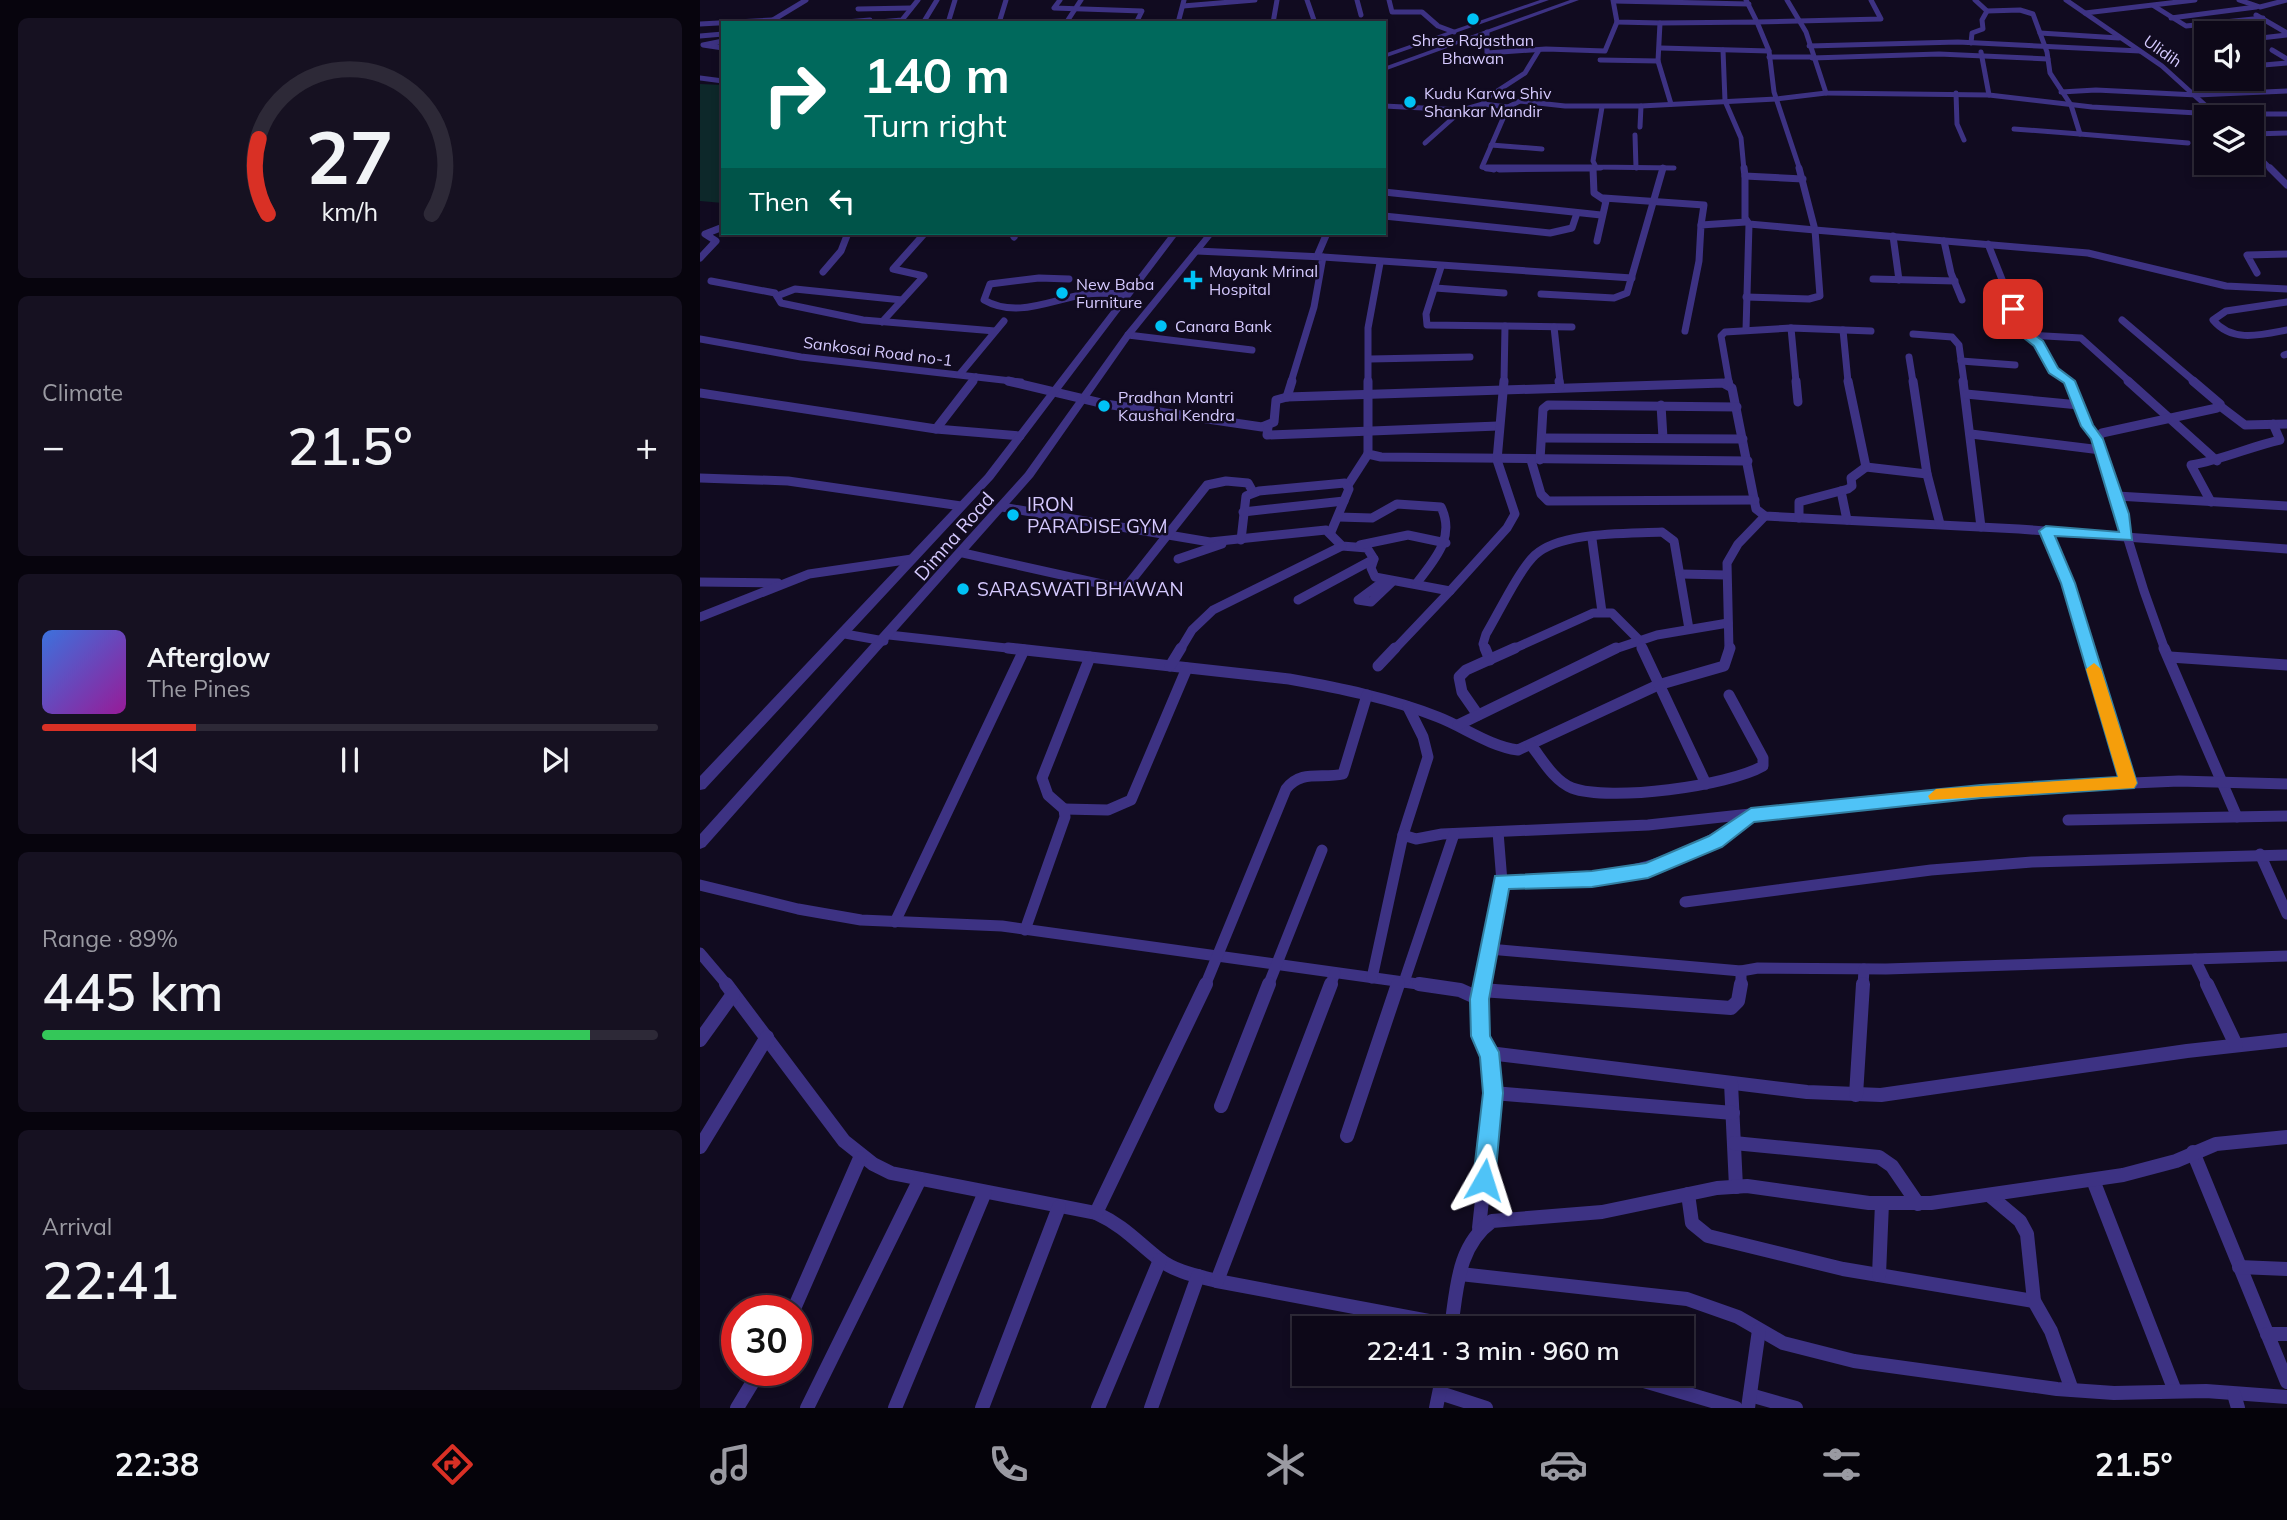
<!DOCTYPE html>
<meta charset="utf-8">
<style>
:root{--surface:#0d0818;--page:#161121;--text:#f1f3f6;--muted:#9a9aa2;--line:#2d2937;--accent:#d93025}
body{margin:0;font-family:Mulish,sans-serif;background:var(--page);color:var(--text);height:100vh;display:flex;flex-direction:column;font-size:26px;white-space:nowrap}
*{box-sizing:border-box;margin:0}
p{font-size:23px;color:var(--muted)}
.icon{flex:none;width:38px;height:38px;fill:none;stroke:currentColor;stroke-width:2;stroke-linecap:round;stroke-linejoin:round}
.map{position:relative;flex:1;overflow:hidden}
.drawer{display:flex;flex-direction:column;gap:18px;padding:18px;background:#07040d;width:700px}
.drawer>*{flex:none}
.guide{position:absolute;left:21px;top:21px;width:665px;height:214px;border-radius:0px;box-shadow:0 4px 10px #0003,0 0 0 2px var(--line);background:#00695c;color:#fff;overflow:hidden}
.tools{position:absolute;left:1494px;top:21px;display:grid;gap:14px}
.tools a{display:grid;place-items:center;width:70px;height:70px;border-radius:0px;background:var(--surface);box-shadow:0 4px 10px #0003,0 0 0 2px var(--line);font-size:35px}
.speed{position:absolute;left:21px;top:1295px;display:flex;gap:14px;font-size:35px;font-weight:700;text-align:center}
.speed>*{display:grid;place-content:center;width:91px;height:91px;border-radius:50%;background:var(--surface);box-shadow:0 4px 10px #0003,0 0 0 2px var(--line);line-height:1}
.speed .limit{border:10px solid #d22;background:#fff;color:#111}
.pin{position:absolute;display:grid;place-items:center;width:60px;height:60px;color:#fff;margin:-30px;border-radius:14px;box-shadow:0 4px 10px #0006}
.me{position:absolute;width:77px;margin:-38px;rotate:6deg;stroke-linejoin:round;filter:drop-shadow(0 0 5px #0008)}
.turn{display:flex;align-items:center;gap:24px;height:147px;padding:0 28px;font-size:32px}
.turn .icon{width:91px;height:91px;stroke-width:2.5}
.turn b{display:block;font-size:49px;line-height:60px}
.then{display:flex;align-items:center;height:66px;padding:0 28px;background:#0003;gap:14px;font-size:26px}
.big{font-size:52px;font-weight:600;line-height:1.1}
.drawer .tile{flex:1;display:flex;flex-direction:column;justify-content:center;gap:10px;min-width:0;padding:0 24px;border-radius:10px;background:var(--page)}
.drawer .dial{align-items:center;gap:0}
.dial svg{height:182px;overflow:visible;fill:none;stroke:var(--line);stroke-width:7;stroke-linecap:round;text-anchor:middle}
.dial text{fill:var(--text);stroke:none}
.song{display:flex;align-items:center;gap:21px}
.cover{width:84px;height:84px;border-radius:10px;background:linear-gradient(135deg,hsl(220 70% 55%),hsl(300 70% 35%))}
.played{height:7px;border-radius:4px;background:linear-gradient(90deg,var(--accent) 25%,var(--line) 25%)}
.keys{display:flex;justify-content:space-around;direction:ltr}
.heat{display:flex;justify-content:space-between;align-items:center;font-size:38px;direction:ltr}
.charge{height:10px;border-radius:5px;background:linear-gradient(90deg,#34c759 89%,var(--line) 0)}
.trip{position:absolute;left:592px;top:1316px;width:402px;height:70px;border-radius:0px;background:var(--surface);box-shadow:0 4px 10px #0003,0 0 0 2px var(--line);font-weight:600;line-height:70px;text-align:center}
.dock{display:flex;height:112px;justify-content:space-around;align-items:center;background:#05030a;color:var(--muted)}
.dock .icon{width:49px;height:49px}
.dock .selected{color:var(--accent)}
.dock b{font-size:32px;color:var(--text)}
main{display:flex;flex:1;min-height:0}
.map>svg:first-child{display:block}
.green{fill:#0d282a}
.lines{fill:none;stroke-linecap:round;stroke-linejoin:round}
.minor-far4{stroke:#3d3283;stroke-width:5}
.minor-far3{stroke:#3d3283;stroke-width:7}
.minor-far2{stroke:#3d3283;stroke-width:9}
.minor-far1{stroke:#3d3283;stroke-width:11}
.minor{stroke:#3d3283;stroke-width:14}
.tertiary{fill:#3d3283;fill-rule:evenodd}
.route{fill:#4fc3f7;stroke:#337fa1;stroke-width:2}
.slow{fill:#f59e0b}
.poi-dot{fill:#00c2f5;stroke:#110b20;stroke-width:2.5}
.labels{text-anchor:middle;stroke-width:5;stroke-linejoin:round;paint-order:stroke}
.far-poi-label{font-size:16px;fill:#d6caff;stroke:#110b20;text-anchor:start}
.far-street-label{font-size:16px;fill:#d6caff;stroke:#110b20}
.poi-label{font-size:19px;fill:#d6caff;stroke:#110b20;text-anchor:start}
.street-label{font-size:19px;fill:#d6caff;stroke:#110b20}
</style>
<main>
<section class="drawer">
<div class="tile dial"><svg viewBox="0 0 100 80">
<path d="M14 69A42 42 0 1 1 86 69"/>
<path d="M14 69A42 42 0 0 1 10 36" stroke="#d93025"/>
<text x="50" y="56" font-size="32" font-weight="700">27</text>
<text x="50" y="72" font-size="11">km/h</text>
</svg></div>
<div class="tile"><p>Climate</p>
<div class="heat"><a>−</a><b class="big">21.5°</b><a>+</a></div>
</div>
<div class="tile">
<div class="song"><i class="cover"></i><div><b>Afterglow</b><p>The Pines</p></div></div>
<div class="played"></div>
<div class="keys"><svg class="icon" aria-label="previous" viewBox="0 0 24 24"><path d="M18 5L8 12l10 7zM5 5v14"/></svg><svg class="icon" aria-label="pause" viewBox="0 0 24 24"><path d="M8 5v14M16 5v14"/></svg><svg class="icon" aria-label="next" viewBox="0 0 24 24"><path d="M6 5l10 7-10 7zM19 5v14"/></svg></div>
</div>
<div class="tile"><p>Range · 89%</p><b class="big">445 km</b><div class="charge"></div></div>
<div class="tile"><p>Arrival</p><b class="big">22:41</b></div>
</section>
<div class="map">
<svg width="1587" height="1408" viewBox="0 0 1587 1408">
<rect width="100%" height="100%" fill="#110b20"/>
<!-- green -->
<path class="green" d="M0 84 23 85V203L0 201Z"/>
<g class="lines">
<!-- minor-far4 -->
<g class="minor-far4">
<path d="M360 0 354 8 442 11 436 23"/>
<path d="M607 0 615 23"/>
<path d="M657 0 661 15"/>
<path d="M689 0 692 12H722L738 26 754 32"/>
<path d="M913 0 917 22 960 23"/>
<path d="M1046 0 1057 22 1181 19 1171 0"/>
<path d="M1087 0 1106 32 1126 93 1289 95 1392 107 1515 114"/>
<path d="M1366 0 1462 66 1515 114H1587"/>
<path d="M1539 0 1560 7 1587 0"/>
<path d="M914 1 1049 4"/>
<path d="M483 6 555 0"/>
<path d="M1454 6 1486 26 1563 18"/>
<path d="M158 9 211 8"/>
<path d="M1287 11 1320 10 1333 14 1347 52 1350 73 1371 105 1380 134 1314 129"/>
<path d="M1385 13 1495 0"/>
<path d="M1556 15 1587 33"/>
<path d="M1471 18 1556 7"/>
<path d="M68 23 106 0"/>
<path d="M134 23 170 20"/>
<path d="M168 23 202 20 218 0"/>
<path d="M223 23 237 0"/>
<path d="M248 23 255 0"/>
<path d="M299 23 306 0"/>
<path d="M366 23 381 0"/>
<path d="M478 23 484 0"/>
<path d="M573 23 577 0"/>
<path d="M0 24 72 20"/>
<path d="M787 32V53L846 49 905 51 917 22"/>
<path d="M1340 33 1419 38"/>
<path d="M0 36 23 34"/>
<path d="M1552 39 1587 35"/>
<path d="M23 41 3 45 23 48"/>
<path d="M1271 43 1272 33 1283 29 1282 20 1287 11 1275 0"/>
<path d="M1502 44 1507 43"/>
<path d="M1109 46 1258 42 1440 51"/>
<path d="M961 48 1069 51"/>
<path d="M1023 50 1025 101 1041 138 1044 170"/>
<path d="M1572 50 1587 59"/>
<path d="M1281 52 1289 95"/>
<path d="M1069 57H1112"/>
<path d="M1112 58 1239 54 1348 59"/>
<path d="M900 60 958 61 960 23 1057 22 1069 51 1074 92 1100 170"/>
<path d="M958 61 971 104"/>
<path d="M1498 66H1507"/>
<path d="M1552 66 1587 63"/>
<path d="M0 78 23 81"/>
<path d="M1361 92 1396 90 1497 95 1587 91"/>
<path d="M1256 93 1257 124 1264 140"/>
<path d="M783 104 785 99 825 73 839 50"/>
<path d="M684 106 762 110 783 104 808 107 820 101 865 106H941L1076 99 1126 93"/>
<path d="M902 107 893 161 896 167 974 168"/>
<path d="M940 127 941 106"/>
<path d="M1380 134 1488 143"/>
<path d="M1552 134 1587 133"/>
<path d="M935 135 936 168"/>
<path d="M725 143 762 110"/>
<path d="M791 145 842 149"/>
<path d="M1552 150 1572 170"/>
<path d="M794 170 782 167 808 107"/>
<path d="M799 170 901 168"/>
</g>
<!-- minor-far3 -->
<g class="minor-far3">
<path d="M787 168H893"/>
<path d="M1044 168 1045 176 1103 179"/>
<path d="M1099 168 1115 230 1388 253 1526 286 1587 289"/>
<path d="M1570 168 1587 185"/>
<path d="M893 169 894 193 906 201 897 241"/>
<path d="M1045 176V218L1049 224 1115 230 1120 296 1109 299 1046 297"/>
<path d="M684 192 901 215"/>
<path d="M904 198 1004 205 1001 225"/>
<path d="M684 216 850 233 872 228 877 213"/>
<path d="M312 233 314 237"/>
<path d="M1193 236 1199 280"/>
<path d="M1244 241 1251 273 1262 300"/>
<path d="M1288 244 1322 330 1339 343 1353 370 1370 382"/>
<path d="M497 251 623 257 614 307 591 382"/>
<path d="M618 254 627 233"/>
<path d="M623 257 932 278"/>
<path d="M0 258 16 241 5 234 23 227"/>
<path d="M741 267 726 314 727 325 872 327"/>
<path d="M123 272 141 251 148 233"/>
<path d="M1557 273 1547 255 1587 254"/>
<path d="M369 279 339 278 290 284 284 300C317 319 352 299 387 294 400 292 413 294 426 294"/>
<path d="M1173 279 1255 281"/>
<path d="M11 281 75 293 81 303 163 320 295 331"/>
<path d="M735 288 804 293"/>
<path d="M841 294 914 298 927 293 963 168"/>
<path d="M77 296 95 289 202 300"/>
<path d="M1587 302 1526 311 1513 320C1532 343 1561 335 1587 330"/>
<path d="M1422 320 1495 382"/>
<path d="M182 322 224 276 193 269 225 233"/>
<path d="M854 327 860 382"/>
<path d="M1091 328 1096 382"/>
<path d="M1046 330 1049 224"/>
<path d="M1143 330 1148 382"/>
<path d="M985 331 999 261 1001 225 1046 222"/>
<path d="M1213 334 1252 337 1259 345 1264 382"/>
<path d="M428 335 552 350"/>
<path d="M1328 335 1381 338 1430 382"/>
<path d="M0 339 101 357 321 382"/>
<path d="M1584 355 1587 354"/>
<path d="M1209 357 1213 382"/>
<path d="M670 359 770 357"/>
<path d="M1261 361 1315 365"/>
<path d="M260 374 304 321"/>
<path d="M272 382 276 377"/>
<path d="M668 382V328L680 263"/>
<path d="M804 382 805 326"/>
<path d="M1029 382 1021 336 1025 332 1091 328 1171 331"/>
</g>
<!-- minor-far2 -->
<g class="minor-far2">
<path d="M308 381 405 404 562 427 574 422 576 400 587 397 1023 383 1032 388 1056 509 1065 516 1319 529 1587 549"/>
<path d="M668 381V454L681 457 1048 461"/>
<path d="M859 381 860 387"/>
<path d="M1028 381 1029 385"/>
<path d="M1096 381 1098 402"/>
<path d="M1213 381 1227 474 1240 524"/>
<path d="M1263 381 1281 527"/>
<path d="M1369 381 1387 426 1397 439"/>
<path d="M1428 381 1517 461"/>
<path d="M0 393 236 429 320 436"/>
<path d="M1266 394 1379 405"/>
<path d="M587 397 592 381"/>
<path d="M961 405 963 438"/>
<path d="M1520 406 1545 425 1587 424"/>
<path d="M568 427 567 435 798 426"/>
<path d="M236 429 273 381"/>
<path d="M1271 434 1401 450"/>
<path d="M842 438 1043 439"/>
<path d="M831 460 841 494 848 501 1055 500"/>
<path d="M840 460 843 409 848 405 1037 407"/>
<path d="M1166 467 1227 474"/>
<path d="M0 478 88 481 261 506"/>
<path d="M648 485 668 454"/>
<path d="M1141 491 1147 520"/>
<path d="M1417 496 1587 506"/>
<path d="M1511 502 1491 465C1522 460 1549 447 1580 440L1573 424"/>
<path d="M302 507 510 542 626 530 642 546 667 548 674 559 671 568 675 577 750 591 807 528 815 514 797 460 804 381"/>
<path d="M543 512 644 501"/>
<path d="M638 517 672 518 697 504 741 507C756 538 734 560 716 584"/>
<path d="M1099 518V502L1148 489 1152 486 1151 478 1166 467 1148 381"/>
<path d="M1346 531 1368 583 1388 650"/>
<path d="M892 539 902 612"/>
<path d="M541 540 546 496 559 491 645 483 649 489 631 532"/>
<path d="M660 545 708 535 746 543"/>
<path d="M263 553 411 586H427L507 485 526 481 548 483 553 492"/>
<path d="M478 559 522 544"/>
<path d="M980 574 1026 575"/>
<path d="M685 580 658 600 671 602 692 582"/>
<path d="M0 582 78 583"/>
<path d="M598 600 674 559"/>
<path d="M0 617 109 574 212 559"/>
<path d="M145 634 184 641"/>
<path d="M189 635 324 650"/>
<path d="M480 650 492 630 513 610 642 546"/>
<path d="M694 650 750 591"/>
<path d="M786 650 783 644 786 634C798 614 819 570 835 555 861 531 928 534 962 532L974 541 989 629"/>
<path d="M811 650 893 613H912L938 639 943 650"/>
<path d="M912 650 957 635 1028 623"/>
<path d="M1029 650 1027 563 1038 544 1065 516"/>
<path d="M1465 650 1444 591 1397 439 1402 433 1517 408 1520 404 1493 381"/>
</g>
<!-- minor-far1 -->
<g class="minor-far1">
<path d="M308 648 589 679C639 688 690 698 738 717 764 727 789 746 818 750L958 685 1024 666 1030 648"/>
<path d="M785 648 790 660"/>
<path d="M942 648 1006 784"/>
<path d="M1388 648 1428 783"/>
<path d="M1464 648 1537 817"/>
<path d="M1470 657 1587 665"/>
<path d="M470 666 481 648"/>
<path d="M678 666 695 648"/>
<path d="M778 715 762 692 759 677 766 670 815 648"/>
<path d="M758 725 916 648"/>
<path d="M831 745C842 759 854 781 872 788 910 802 1028 786 1063 766V758L1029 695"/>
<path d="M364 809 408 810 431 800 487 668"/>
<path d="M1368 820 1587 816"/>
<path d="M703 835 728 757 723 737 708 707"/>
<path d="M1560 854 1587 914"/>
<path d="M802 882C901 879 966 876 1049 816"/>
<path d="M0 885 98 909 161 920 302 926 732 986"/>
<path d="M985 902 1231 870 1332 862 1587 855"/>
<path d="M195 922 324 650"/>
<path d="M325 930 365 817 364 809 348 795 342 778 390 657"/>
<path d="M789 949 1041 971"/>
<path d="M0 953 28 986"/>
<path d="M1495 959 1508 986"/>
<path d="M672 978 703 835 716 839 742 834 948 825 1190 799 1364 786 1479 781 1587 784"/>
<path d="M704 982 754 834"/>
<path d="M505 986 586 789C601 769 622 779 643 774L667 695"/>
<path d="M568 986 622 850"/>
<path d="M630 986 635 973"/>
<path d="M698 986 699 982"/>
<path d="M782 986 802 882 798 832"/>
<path d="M1041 986V971L1058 968 1186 969 1587 956"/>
<path d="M1163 986 1164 969"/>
</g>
<!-- minor -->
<g class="minor">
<path d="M26 984 144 1141 173 1164 191 1173 396 1213C424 1226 436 1241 459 1259 475 1272 498 1276 517 1281L766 1328"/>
<path d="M719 984 760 990 780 999 781 1035 789 1053 1107 1092 1181 1095 1487 1051 1587 1040"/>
<path d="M1507 984 1536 1045"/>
<path d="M781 990 1031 1008 1038 1001 1041 984"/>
<path d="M780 996 782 984"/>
<path d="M0 1040 33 994"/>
<path d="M1031 1083 1036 1187"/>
<path d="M793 1093 1033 1113"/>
<path d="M1156 1095 1163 984"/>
<path d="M521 1106 569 984"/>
<path d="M647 1136 698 984"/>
<path d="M1034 1143 1179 1157 1192 1166 1218 1204"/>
<path d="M0 1147 67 1037"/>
<path d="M1493 1152 1587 1382"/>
<path d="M1393 1180 1475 1391"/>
<path d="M988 1194 992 1223 1008 1236 1143 1269 1334 1301"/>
<path d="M1289 1195 1320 1221 1327 1234 1334 1301 1351 1331 1372 1390"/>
<path d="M396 1213 506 984"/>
<path d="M779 1228 792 1108 789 1053"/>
<path d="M1539 1267 1587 1269"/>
<path d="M760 1274 987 1299 1038 1317 1083 1343 1154 1361 1357 1389 1414 1393 1506 1391 1587 1397"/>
<path d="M1179 1275 1182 1203"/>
<path d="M517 1281 631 984"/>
<path d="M93 1311 160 1158"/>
<path d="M751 1328C757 1289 757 1246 792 1221L902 1212 1017 1188 1047 1186 1169 1203H1231L1423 1175 1476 1161 1516 1144 1587 1137"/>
<path d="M1567 1334H1587"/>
<path d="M920 1374 1036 1408"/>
<path d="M740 1393 786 1408"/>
<path d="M1534 1394 1538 1408"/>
<path d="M1050 1395 1096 1408"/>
<path d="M37 1408 60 1370"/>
<path d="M107 1408 220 1179"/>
<path d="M195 1408 285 1192"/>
<path d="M282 1408 359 1207"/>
<path d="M398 1408 460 1260"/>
<path d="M451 1408 498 1276"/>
<path d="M736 1408 743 1374"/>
<path d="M1048 1408 1059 1330"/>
</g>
<!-- tertiary -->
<g class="tertiary">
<path d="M840 0H849L684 58V54Z"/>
<path d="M870 0H879L684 71V67Z"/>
<path d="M471 233H479L293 479 5 789 0 790V776L285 475Z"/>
<path d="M507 233H515L431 337 333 477 5 847 0 849V834L325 473 425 333Z"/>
</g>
</g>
<!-- route -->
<path class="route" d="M1309 306H1317L1329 331 1343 341 1358 368 1375 381 1393 425 1403 439 1429 514 1432 540 1355 536 1375 583 1437 783 1434 788 1281 798 1054 822 1022 847 948 878 892 887 809 889 789 999 790 1036 799 1052 803 1093 795 1180 792 1187 784 1190 776 1187 773 1180 783 1093 780 1057 771 1036 770 999 795 876 892 871 946 863 1009 836 1051 808 1281 785 1418 777 1361 583 1339 531 1346 526 1419 532 1391 439 1381 426 1364 383 1349 373 1334 346 1320 335Z"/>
<!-- slow -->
<path class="slow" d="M1394 663 1401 669 1437 783 1434 788 1230 800 1228 796 1236 789 1418 777 1386 669Z"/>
<!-- markers -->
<g class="poi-dot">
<circle cx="773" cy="19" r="7"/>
<circle cx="710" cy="102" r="7"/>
<path d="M489.5 269.5h7v7h7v7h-7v7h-7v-7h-7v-7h7z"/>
<circle cx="362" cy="293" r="7"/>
<circle cx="461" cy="326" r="7"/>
<circle cx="404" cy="406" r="7"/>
<circle cx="313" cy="515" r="7"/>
<circle cx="263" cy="589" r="7"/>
</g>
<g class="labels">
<!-- far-poi labels -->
<g class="far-poi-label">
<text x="773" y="46" text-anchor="middle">Shree Rajasthan<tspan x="773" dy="18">Bhawan</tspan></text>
<text x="724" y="99">Kudu Karwa Shiv<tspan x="724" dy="18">Shankar Mandir</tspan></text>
<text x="509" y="277">Mayank Mrinal<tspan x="509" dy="18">Hospital</tspan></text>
<text x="376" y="290">New Baba<tspan x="376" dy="18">Furniture</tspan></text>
<text x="475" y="332">Canara Bank</text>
<text x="418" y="403">Pradhan Mantri<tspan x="418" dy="18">Kaushal Kendra</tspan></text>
</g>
<!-- far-street labels -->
<g class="far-street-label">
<text transform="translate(1463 51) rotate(35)" y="6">Ulidih</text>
<text transform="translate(178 351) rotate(7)" y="6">Sankosai Road no-1</text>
</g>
<!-- poi labels -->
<g class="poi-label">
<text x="327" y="511">IRON<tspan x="327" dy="22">PARADISE GYM</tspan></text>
<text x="277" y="596">SARASWATI BHAWAN</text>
</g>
<!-- street labels -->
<g class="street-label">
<text transform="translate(254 536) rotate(-49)" y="7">Dimna Road</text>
</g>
</g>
</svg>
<div class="tools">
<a><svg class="icon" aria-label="sound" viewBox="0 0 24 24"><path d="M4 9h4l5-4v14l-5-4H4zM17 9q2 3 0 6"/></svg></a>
<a><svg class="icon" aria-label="layers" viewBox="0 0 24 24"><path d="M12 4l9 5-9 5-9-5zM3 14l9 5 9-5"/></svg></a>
</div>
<div class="speed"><div class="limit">30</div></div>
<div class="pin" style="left:1313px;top:309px;background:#d93025"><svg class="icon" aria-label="arrive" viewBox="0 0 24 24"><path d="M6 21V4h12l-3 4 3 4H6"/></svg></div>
<svg class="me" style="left:784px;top:1180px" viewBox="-20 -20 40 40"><path d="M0-17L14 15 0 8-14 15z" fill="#4fc3f7" stroke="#fff" stroke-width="4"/></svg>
<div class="trip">22:41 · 3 min · 960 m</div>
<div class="guide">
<div class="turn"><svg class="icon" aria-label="right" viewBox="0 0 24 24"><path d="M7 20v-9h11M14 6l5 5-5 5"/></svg><div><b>140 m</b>Turn right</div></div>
<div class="then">Then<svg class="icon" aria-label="left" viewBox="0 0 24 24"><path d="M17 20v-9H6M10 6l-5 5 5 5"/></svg></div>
</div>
</div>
</main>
<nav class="dock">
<b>22:38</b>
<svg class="icon selected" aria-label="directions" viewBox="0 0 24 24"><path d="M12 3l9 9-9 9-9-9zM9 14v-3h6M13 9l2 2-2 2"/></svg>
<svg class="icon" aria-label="music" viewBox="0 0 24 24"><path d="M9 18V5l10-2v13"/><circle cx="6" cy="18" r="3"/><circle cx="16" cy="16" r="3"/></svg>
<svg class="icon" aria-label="phone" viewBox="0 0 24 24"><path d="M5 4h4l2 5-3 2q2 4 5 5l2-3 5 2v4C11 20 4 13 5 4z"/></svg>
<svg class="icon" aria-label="climate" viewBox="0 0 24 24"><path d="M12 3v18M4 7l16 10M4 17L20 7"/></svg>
<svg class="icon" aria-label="car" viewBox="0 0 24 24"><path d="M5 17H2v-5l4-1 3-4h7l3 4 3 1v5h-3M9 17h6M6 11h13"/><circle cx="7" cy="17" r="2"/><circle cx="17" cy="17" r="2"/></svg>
<svg class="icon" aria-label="filters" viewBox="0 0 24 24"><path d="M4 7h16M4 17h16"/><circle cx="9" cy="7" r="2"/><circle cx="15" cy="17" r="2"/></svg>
<b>21.5°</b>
</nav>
